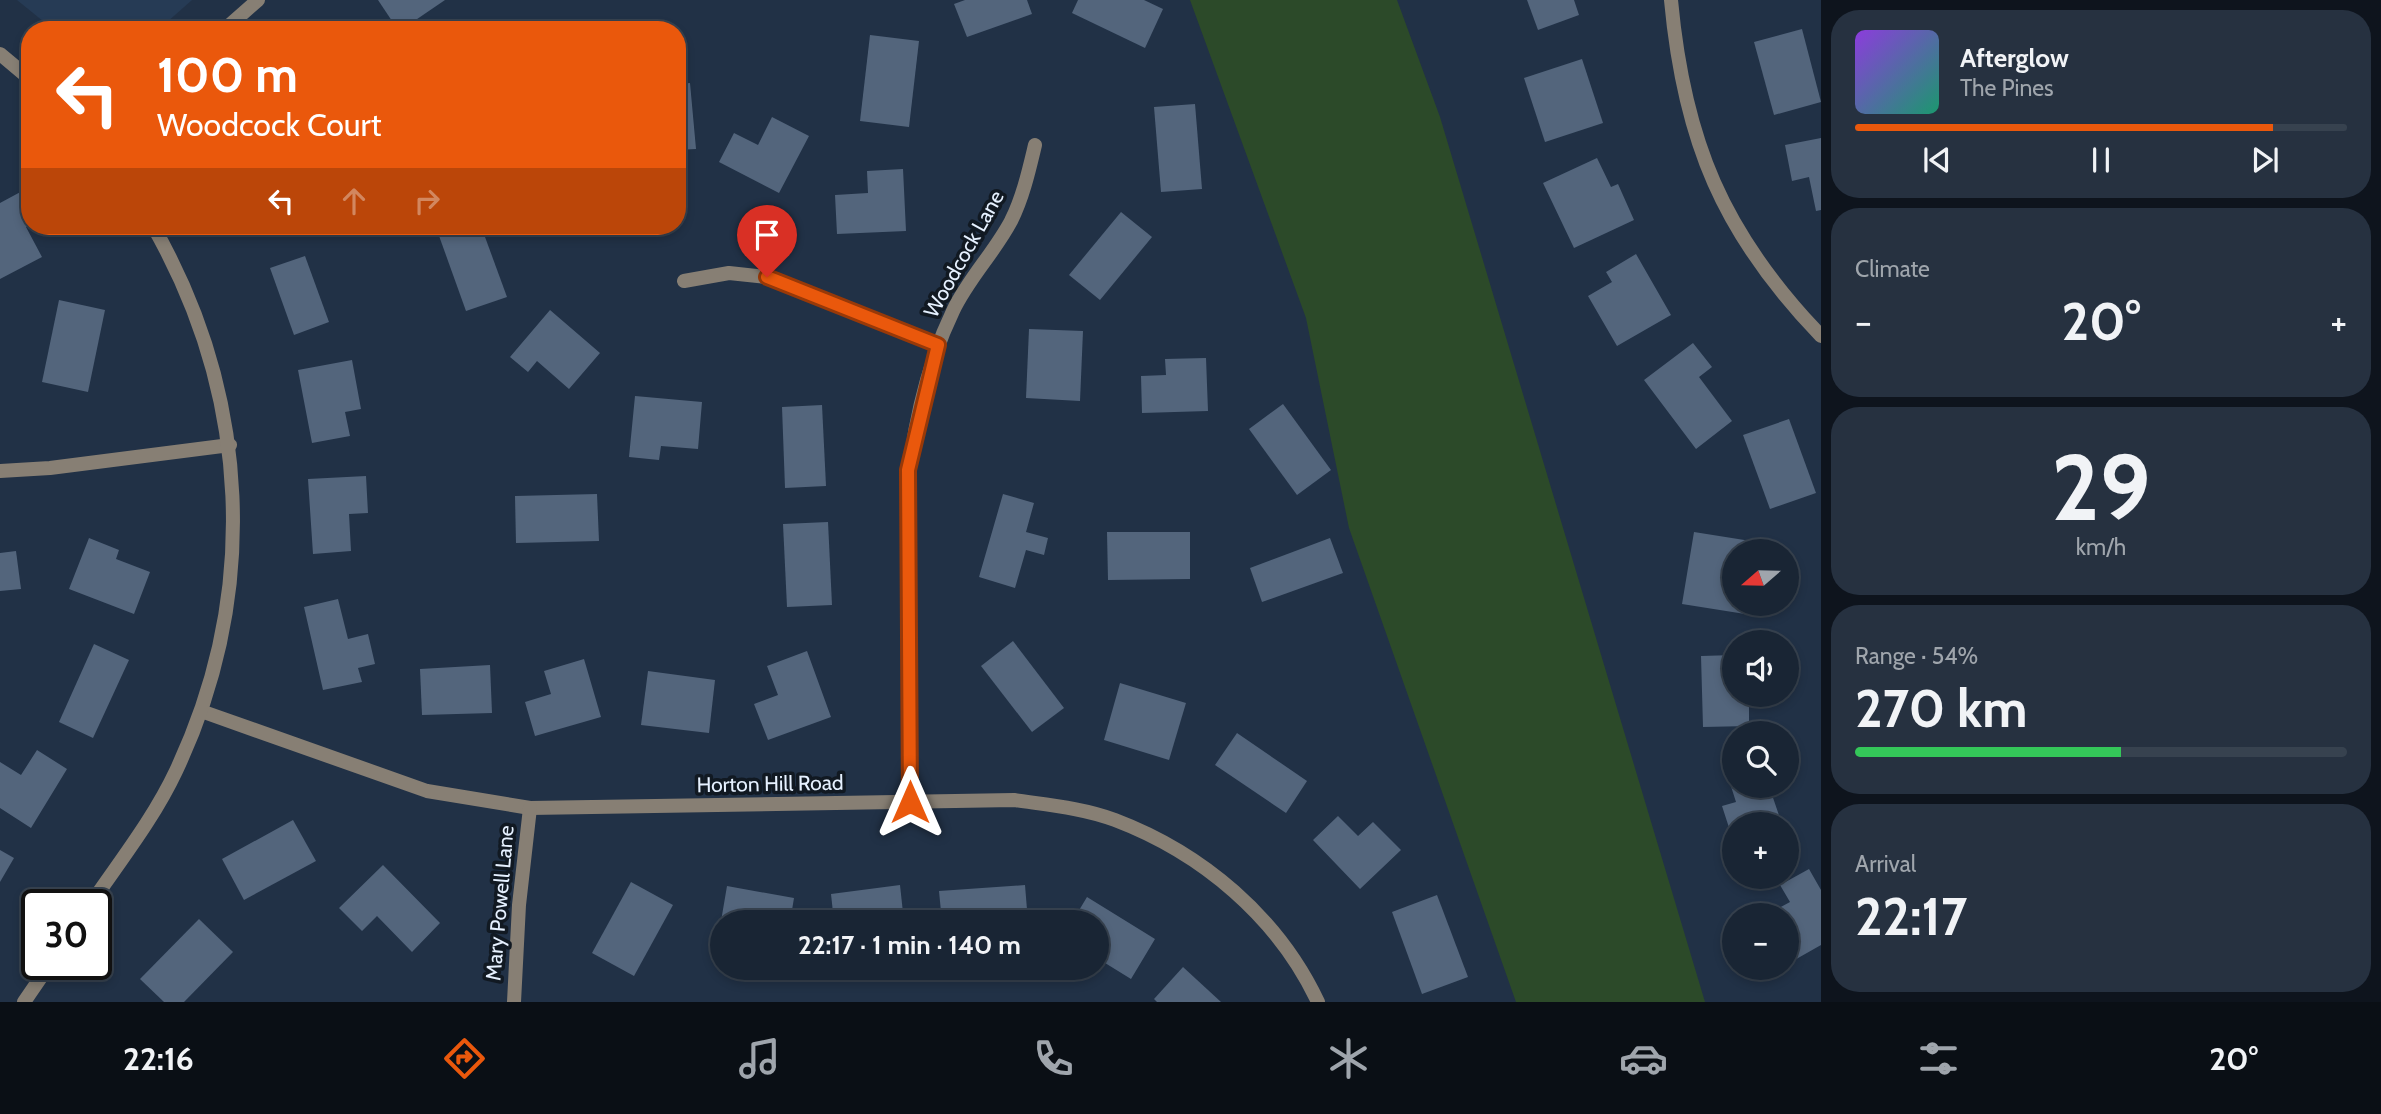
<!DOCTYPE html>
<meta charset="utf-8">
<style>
:root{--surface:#192534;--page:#263140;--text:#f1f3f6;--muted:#9fa5ac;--line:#37424f;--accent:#ea580c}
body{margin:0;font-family:Cabin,sans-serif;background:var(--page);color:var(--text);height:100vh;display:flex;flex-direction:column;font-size:26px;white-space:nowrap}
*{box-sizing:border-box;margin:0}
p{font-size:23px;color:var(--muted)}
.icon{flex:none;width:38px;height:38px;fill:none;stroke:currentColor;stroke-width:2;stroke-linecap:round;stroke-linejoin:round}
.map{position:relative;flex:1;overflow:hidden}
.sheet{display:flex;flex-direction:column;gap:10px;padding:10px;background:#0e141d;width:560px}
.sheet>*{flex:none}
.hud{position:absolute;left:21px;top:21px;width:665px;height:214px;border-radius:28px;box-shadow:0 4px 10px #0003,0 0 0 2px var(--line);background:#ea580c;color:#fff;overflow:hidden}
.needle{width:46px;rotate:250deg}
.fabs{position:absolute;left:1722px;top:539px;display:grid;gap:14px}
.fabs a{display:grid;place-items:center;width:77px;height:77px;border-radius:50%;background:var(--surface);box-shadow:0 4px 10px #0003,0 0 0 2px var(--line);font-size:35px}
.speed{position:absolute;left:21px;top:889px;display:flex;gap:14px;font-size:35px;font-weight:700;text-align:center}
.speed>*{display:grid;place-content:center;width:91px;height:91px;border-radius:50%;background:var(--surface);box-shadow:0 4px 10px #0003,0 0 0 2px var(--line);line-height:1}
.speed .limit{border:4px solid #111;border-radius:10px;background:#fff;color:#111}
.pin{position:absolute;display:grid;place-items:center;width:60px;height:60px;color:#fff;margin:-72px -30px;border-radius:50% 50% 50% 0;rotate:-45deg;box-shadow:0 0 7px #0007}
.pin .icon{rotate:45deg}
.me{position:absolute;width:77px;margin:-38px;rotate:0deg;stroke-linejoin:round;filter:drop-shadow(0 0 5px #0008)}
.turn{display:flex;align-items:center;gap:24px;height:147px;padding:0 21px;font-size:32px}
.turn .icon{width:91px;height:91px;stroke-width:2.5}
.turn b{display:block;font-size:49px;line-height:60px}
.lanes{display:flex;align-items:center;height:66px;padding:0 21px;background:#0003;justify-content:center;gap:35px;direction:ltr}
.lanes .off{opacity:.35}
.big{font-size:52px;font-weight:700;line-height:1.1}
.sheet .tile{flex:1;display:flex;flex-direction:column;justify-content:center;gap:10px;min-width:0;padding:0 24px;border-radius:28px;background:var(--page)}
.sheet .dial{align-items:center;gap:0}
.dial b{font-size:91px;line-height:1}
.song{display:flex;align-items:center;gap:21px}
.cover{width:84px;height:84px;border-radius:10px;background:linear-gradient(135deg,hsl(270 70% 55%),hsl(160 70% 35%))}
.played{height:7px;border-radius:4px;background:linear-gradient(90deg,var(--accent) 85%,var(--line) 85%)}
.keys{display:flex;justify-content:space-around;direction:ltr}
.heat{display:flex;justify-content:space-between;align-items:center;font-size:38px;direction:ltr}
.charge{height:10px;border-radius:5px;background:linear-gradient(90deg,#34c759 54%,var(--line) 0)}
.trip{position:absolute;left:710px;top:910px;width:399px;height:70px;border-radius:35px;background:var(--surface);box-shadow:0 4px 10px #0003,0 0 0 2px var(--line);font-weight:700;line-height:70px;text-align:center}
.dock{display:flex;height:112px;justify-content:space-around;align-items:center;background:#0a0f15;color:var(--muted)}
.dock .icon{width:49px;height:49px}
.dock .active{color:var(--accent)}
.dock b{font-size:32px;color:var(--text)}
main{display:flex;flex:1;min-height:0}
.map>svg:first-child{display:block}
.built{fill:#263b55}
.green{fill:#2c4a29}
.building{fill:#53657c}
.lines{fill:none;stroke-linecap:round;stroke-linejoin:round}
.street{stroke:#877f74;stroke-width:14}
.route-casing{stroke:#983908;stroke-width:18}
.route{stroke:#ea580c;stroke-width:12}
.labels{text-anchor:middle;stroke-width:7;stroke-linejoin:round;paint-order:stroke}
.street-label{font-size:21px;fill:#e6f1ff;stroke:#111922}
</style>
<main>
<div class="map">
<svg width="1821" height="1002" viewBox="0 0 1821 1002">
<rect width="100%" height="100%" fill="#213146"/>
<!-- built -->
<path class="built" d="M17 0H192L158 30H54Z"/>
<!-- green -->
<path class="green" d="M1190 0H1397L1440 117 1705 1002H1516L1349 528 1306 318Z"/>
<!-- building -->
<g class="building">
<path d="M378 0H445L401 30H398Z"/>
<path d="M965 0H1027L1032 14 967 37 954 4Z"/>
<path d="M1078 0H1144L1163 9 1145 48 1072 13Z"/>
<path d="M1527 0H1574L1579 15 1538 30Z"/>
<path d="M1802 29 1821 102 1774 115 1754 42Z"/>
<path d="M870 35 919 41 909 127 860 121Z"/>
<path d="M1582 59 1603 123 1545 142 1524 78Z"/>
<path d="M690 83 696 149 677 150V84Z"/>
<path d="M1195 104 1202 189 1161 192 1154 107Z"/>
<path d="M772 117 809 136 779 193 719 162 734 133 758 145Z"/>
<path d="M1821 138V210L1816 211 1809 177 1792 181 1785 145Z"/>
<path d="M1597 158 1611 187 1618 184 1634 220 1574 248 1543 183Z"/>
<path d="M903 169 906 231 837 234 835 195 868 193 867 171Z"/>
<path d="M26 189 30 196V225L26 227 42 257 0 279V203Z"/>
<path d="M1121 212 1152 237 1100 300 1069 275Z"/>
<path d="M458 226H481L507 297 466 311 438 233Z"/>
<path d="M1636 254 1671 315 1617 346 1588 296 1612 282 1606 272Z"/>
<path d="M305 256 329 322 294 335 270 268Z"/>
<path d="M59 300 105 310 88 392 42 382Z"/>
<path d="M550 310 600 353 569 389 537 361 528 372 510 357Z"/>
<path d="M1029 329 1083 331 1080 401 1026 398Z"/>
<path d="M1693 343 1712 367 1699 377 1732 421 1696 449 1644 380Z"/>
<path d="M1206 358 1208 411 1142 413 1141 376 1166 375 1165 359Z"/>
<path d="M352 360 361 409 345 412 350 436 312 443 298 370Z"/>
<path d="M635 396 702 402 698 449 661 446 659 460 629 457Z"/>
<path d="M1283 404 1331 470 1297 495 1249 429Z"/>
<path d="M822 405 826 486 785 488 782 407Z"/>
<path d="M1789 419 1816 493 1770 509 1743 435Z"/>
<path d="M366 476 368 513 349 514 351 551 313 554 308 479Z"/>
<path d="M597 494 599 541 516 543 515 496Z"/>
<path d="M1003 494 1034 503 1026 532 1048 538 1044 555 1026 550 1015 588 979 577Z"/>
<path d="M828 522 832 605 787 607 783 524Z"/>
<path d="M1107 532H1190V579L1108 580Z"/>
<path d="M1694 532 1757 542 1755 551H1734V604H1747L1745 614 1682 604Z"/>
<path d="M89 538 119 550 116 559 150 572 134 614 69 589Z"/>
<path d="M1330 538 1343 573 1262 602 1250 568Z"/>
<path d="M16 551 21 589 0 591V553Z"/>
<path d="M338 599 348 639 368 634 375 664 358 668 362 682 323 690 304 607Z"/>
<path d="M1013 641 1064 708 1032 732 981 666Z"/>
<path d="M94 644 129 660 93 738 59 722Z"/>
<path d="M807 651 831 717 768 740 754 704 778 695 767 666Z"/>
<path d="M1734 655V695H1749V726L1703 727 1701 656Z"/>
<path d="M584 659 601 717 535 736 525 702 551 694 544 671Z"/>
<path d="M490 665 492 713 422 715 420 669Z"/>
<path d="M648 671 715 680 709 733 641 725Z"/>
<path d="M1120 683 1186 703 1169 760 1104 740Z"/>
<path d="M1237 733 1307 781 1286 813 1215 765Z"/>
<path d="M37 750 67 769 31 828 0 808V762L21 775Z"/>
<path d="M1734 775V786H1769L1782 824H1734V843L1722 806 1736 802 1728 777Z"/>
<path d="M1338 816 1358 836 1373 822 1401 850 1360 889 1313 840Z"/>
<path d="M293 820 316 861 244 900 222 859Z"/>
<path d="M0 850 14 858 0 882Z"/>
<path d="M383 865 440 923 412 952 377 916 362 931 339 908Z"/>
<path d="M1809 869 1821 890V945L1791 962 1787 955V915H1766L1790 902 1780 885Z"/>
<path d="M631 882 673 905 634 976 592 953Z"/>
<path d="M900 885 904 922H834L831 894Z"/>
<path d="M1025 885 1028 922H942L939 891Z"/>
<path d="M727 886 794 898 790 922H723V933H719Z"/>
<path d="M1437 895 1468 977 1422 994 1392 912Z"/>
<path d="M1087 897 1155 939 1131 979 1097 958V922H1072Z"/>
<path d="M199 919 233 952 184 1002H164L140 979Z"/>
<path d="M1183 967 1221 1002H1157L1154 999Z"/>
</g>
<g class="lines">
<!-- street -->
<g class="street">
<path d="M1671 0C1684 141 1723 234 1821 336"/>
<path d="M224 30 258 0"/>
<path d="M0 54 30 79"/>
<path d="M684 281 729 273 767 277 938 345"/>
<path d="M0 471 50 468 230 445"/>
<path d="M201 711 427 791 530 808 1014 800C1048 805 1083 808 1115 820 1202 853 1278 917 1318 1002"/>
<path d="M910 802 907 503C910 439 925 369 953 311 968 279 994 253 1011 221 1023 197 1029 170 1035 145"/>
<path d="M90 905C120 861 154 818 176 771 260 593 250 396 153 226"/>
<path d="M24 1002 50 964"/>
<path d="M514 1002 519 905 530 808"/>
</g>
</g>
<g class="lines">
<defs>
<path id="route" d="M767 277 938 345 908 470 910 802"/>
</defs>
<!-- route casing -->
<use href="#route" class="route-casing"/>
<!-- route -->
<use href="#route" class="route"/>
</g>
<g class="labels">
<!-- street labels -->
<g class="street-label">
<text transform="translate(964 254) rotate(-61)" y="7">Woodcock Lane</text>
<text transform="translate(770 784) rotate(-1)" y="7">Horton Hill Road</text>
<text transform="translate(500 903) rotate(-85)" y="7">Mary Powell Lane</text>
</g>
</g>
</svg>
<div class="fabs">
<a><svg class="needle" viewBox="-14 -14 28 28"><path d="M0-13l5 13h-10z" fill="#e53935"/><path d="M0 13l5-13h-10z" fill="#9fa5ac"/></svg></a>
<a><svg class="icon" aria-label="sound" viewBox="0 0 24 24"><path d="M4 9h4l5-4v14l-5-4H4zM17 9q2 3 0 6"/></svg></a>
<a><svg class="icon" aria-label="search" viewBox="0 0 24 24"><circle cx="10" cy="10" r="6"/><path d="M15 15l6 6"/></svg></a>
<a>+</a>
<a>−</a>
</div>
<div class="speed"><div class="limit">30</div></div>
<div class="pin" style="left:767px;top:277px;background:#d93025"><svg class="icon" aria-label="arrive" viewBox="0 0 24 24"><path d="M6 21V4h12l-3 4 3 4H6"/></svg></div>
<svg class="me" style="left:910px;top:802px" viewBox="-20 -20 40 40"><path d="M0-17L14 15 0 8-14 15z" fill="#ea580c" stroke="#fff" stroke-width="4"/></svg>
<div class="trip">22:17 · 1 min · 140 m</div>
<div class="hud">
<div class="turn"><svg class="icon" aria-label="left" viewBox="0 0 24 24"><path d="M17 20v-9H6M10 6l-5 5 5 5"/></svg><div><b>100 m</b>Woodcock Court</div></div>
<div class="lanes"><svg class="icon" aria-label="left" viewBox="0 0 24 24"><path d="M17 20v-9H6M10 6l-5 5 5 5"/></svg><svg class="icon off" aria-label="ahead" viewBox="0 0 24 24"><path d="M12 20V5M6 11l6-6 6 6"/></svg><svg class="icon off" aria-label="right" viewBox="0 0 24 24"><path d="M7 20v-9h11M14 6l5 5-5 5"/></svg></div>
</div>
</div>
<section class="sheet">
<div class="tile">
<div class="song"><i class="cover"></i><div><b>Afterglow</b><p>The Pines</p></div></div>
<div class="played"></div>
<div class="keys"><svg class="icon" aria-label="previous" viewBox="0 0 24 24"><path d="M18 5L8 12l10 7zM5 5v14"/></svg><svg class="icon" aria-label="pause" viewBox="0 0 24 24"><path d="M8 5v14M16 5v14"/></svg><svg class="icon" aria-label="next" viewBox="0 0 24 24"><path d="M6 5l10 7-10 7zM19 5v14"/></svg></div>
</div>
<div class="tile"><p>Climate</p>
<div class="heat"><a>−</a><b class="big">20°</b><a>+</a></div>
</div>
<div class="tile dial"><b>29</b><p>km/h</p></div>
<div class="tile"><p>Range · 54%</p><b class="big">270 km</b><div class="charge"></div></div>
<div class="tile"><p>Arrival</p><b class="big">22:17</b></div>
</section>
</main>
<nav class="dock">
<b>22:16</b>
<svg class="icon active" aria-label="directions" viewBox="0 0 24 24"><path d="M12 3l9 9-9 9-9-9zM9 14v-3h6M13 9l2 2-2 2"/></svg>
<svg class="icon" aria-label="music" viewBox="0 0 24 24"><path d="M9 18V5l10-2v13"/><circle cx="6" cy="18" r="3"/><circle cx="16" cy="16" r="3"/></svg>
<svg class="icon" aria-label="phone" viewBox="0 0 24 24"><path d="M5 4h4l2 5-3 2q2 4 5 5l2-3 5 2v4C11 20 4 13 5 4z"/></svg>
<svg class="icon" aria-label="climate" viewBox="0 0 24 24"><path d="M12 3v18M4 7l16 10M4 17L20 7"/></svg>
<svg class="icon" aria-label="car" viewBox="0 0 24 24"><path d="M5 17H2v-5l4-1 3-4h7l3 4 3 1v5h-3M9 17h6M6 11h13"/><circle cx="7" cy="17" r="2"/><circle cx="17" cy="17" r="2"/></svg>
<svg class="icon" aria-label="filters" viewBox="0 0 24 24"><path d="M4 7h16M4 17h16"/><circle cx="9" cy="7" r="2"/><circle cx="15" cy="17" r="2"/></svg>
<b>20°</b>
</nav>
